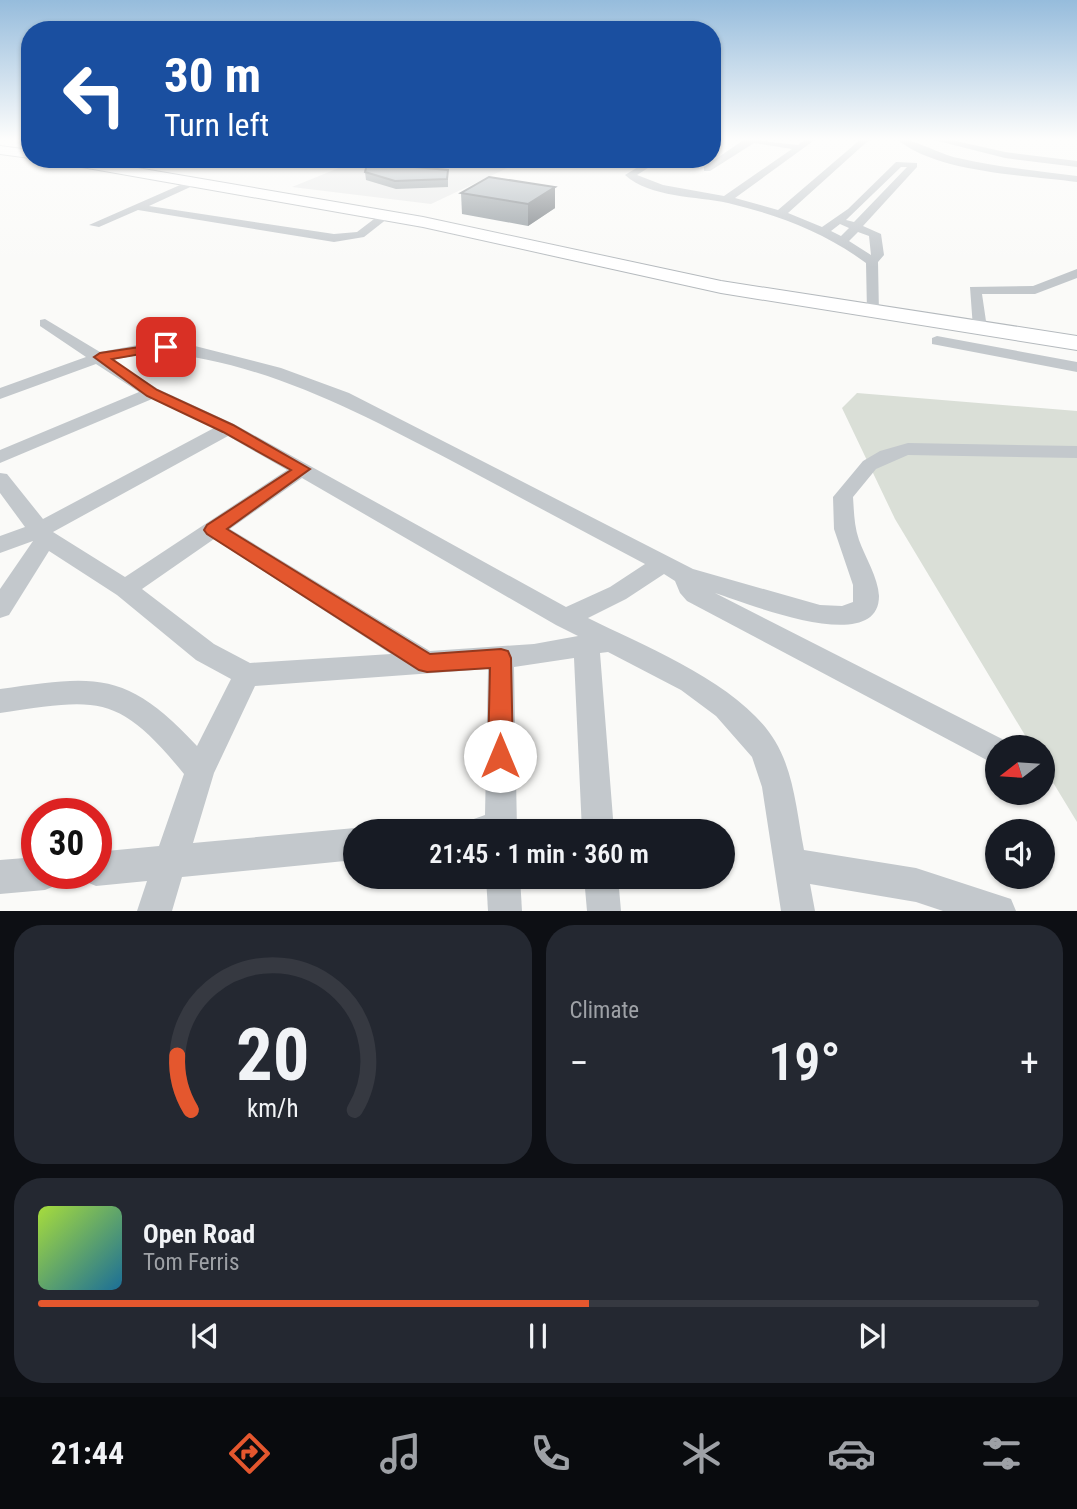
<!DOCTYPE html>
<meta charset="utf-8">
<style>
:root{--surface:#171b24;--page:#242831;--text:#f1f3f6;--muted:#9ea1a6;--line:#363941;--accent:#e4572e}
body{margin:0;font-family:"Roboto Condensed",sans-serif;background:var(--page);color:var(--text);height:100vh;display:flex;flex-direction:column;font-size:26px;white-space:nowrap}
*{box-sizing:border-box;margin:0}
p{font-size:23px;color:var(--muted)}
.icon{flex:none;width:38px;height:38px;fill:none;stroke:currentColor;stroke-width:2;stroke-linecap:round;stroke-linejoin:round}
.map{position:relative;height:911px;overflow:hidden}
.drawer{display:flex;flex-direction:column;gap:14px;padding:14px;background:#0d0f14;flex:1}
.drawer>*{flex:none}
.top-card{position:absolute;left:21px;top:21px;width:700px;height:147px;border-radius:28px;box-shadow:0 2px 5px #0004;background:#1a4fa0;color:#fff;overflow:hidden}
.needle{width:46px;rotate:253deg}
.controls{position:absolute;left:985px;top:735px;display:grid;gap:14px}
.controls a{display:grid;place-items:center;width:70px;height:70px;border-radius:50%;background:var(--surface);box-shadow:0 2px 5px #0004;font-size:35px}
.speed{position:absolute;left:21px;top:798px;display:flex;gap:14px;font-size:35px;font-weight:700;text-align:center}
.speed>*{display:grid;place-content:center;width:91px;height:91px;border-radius:50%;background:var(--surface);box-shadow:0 2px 5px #0004;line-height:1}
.speed .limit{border:10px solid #d22;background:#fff;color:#111}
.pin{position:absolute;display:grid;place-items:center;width:60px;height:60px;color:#fff;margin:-30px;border-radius:14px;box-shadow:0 4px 10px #0006}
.me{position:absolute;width:77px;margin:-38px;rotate:0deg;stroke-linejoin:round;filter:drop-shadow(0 0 5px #0008)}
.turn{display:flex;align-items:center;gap:24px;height:147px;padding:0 28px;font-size:32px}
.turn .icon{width:91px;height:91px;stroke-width:2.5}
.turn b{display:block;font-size:49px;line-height:60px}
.big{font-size:52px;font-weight:600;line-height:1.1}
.drawer .tile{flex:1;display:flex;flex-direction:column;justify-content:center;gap:10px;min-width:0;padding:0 24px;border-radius:28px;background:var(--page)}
.drawer .dial{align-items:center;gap:0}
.dial svg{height:182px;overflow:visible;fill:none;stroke:var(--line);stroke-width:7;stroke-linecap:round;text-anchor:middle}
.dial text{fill:var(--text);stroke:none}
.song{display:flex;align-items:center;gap:21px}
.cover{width:84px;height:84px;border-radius:10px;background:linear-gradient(135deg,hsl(80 70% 55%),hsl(200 70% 35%))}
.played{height:7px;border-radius:4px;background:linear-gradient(90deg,var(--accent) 55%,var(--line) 55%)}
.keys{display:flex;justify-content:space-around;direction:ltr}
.heat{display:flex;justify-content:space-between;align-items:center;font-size:38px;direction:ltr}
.drawer .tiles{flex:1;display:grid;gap:14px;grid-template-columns:1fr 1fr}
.tile:last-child{grid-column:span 2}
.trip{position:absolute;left:343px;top:819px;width:392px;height:70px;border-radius:35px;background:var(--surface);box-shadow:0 2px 5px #0004;font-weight:600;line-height:70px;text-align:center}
.tab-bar{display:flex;height:112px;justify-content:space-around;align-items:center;background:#090b0e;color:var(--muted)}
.tab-bar .icon{width:49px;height:49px}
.tab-bar .current{color:var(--accent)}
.tab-bar b{font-size:32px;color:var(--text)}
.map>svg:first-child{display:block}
.built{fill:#e8e9e9}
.green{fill:#dadfd7}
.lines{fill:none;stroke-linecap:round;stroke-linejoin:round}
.primary-casing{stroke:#b5babe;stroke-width:2}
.minor{fill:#c3c8cc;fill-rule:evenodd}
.primary{fill:#fff;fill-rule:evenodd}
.wall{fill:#929a9f}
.shaded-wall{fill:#777d82}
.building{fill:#aab3b9;stroke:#777d82;stroke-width:2}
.route{fill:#e4572e;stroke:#94391e;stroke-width:2}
</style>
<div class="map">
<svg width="1077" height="911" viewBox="0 0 1077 911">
<rect width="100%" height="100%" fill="#fafaf8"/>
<!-- built -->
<path class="built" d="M345 159H510L516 164 431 204 292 187 356 161Z"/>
<!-- green -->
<path class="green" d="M857 393 1077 411V822L1043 766V747H1032L895 519 842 408Z"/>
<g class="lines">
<defs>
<g id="primary">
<path d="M0 146 30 150V158L0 154Z"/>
<path d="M52 159H85L423 217 721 281 1077 336V350L721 293 423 227 59 163Z"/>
</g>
</defs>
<!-- primary casing -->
<use href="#primary" class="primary-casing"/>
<!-- minor -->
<g class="minor">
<path d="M745 139 798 145 806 139H816L735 198 778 210 861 139H870L788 213 822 227 848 209 896 162 917 163V167L863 226 881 234 884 255 878 262 879 314H869L867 311 866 263C824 232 778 215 728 203 697 196 650 198 625 175L651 159H662L637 175 663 185 724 196 792 149 754 143 710 171H704V167ZM901 167H907L854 222 846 220ZM840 224 849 228 841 236 831 231ZM858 232 869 236 871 255 849 241Z"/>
<path d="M897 139C916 139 938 154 958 158 997 167 1037 171 1077 176V182C1026 175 936 173 897 139Z"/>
<path d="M930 139H947L1005 152 1077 161V167L1005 158Z"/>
<path d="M196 178 199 183 149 206 334 234 357 232 382 213 392 215 364 237 334 242 138 210 99 227 89 225Z"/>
<path d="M1077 269V278L1035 294H982L987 328 980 332 973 328 970 287 1033 286Z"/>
<path d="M45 319 100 352 154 342 191 345 281 368 349 393 693 569 820 605 842 606 853 602V585L834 529 833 497 863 461 880 451 908 443 1077 446V458L908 455 876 469 853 497C854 511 854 526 859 540 865 557 878 577 879 596 879 658 744 602 715 593L1008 742 1011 747H998V766L687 601 680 593 675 581 664 574 626 599 588 618C646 647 741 684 775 741 794 772 797 814 804 850L916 868 1011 899 1016 911H943L916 902 810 884 815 911H781L762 787 752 757 716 716 681 690 608 652 600 653 614 831H582L574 658 514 667 517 831H466L471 820 485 815 488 669 255 686 214 773 193 843 355 828 363 831H355V860L182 877 172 911H137L147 881 96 886 84 881 81 873H96V852L159 846 184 774C117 692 98 699 0 713V689C96 675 127 670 197 746L231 679 196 660 117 595 49 551 9 615 0 618V589L33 541 0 553V536L25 527 0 493V473L7 474 43 519 214 428 152 399 0 463V450L139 392 96 364 0 399V388L86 357 40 326V320ZM154 352C263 361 356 411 452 461 516 495 580 530 645 564L610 587 566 607 234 424 158 389 112 360ZM228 436 287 470 125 577 53 532ZM302 478 556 625 578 636 534 644 430 651 230 529ZM214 539 391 654 250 663 214 644 142 589Z"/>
<path d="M937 336 1077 362V372L932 344V338Z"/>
<path d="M37 857V873H62L57 885 45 890 0 894V860Z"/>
<path d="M486 877H520L522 911H488Z"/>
<path d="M584 877H618L621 911H587Z"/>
</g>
<!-- primary -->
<use href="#primary" class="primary"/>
</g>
<!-- wall -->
<g class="wall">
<path d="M448 170V187L396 189 366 180 365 172Z"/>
<path d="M461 193 555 208 528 226 462 214Z"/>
</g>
<!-- shaded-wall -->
<path class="shaded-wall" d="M555 187V208L528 226V204Z"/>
<!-- building -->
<g class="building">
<path d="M374 159H408L421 164 415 167 448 170 447 179 395 181 365 172 367 164Z"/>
<path d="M489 177 555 187 528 204 461 193Z"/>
</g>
<!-- sky -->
<linearGradient id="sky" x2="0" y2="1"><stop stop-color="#96bcdc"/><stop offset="0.52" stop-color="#fdfdfc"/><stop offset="1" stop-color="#fdfdfc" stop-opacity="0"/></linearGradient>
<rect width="1077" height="267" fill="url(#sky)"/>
<!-- route -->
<path class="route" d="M166 343 170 344V349L112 359 157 390 233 425 310 469 227 529 430 654 501 649 508 651 511 658 513 756 509 764 500 767 492 764 488 756 490 668 427 672 419 670 207 534 204 530 207 525 291 470 223 432 147 396 94 357 100 353Z"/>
</svg>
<div class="controls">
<a><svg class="needle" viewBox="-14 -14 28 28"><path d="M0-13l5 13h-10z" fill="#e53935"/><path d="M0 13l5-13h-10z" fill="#9ea1a6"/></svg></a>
<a><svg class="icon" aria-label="sound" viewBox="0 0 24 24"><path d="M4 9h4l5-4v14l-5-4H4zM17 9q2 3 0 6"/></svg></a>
</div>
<div class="speed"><div class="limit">30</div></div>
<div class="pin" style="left:166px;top:347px;background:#d93025"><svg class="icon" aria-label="arrive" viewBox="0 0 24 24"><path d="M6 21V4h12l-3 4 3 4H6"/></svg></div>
<svg class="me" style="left:500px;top:756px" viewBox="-20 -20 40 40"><circle r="19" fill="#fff"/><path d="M0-13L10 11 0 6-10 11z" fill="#e4572e"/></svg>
<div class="trip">21:45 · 1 min · 360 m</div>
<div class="top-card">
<div class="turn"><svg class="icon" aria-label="left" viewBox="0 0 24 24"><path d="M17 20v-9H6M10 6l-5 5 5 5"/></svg><div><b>30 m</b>Turn left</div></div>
</div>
</div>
<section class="drawer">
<div class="tiles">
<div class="tile dial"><svg viewBox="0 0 100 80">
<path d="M14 69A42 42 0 1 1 86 69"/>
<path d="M14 69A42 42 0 0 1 8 45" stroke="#e4572e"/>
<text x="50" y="56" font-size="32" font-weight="700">20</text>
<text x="50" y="72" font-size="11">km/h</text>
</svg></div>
<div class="tile"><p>Climate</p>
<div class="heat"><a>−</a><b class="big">19°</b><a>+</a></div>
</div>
<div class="tile">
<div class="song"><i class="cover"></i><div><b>Open Road</b><p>Tom Ferris</p></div></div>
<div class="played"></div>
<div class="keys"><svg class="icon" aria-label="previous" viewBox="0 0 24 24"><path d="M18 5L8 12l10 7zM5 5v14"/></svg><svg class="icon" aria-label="pause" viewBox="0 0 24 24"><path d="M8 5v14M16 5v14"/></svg><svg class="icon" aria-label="next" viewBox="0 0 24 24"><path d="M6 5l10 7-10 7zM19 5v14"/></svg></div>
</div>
</div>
</section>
<nav class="tab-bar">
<b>21:44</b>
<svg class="icon current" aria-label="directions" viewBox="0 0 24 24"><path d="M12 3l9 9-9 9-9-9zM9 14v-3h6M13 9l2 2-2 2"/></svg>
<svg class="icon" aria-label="music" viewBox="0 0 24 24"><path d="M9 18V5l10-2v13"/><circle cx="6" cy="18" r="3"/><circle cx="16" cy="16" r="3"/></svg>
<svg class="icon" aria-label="phone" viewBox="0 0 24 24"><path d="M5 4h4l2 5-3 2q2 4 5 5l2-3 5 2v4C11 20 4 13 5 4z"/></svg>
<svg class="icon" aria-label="climate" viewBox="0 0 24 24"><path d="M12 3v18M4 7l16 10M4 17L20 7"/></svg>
<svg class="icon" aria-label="car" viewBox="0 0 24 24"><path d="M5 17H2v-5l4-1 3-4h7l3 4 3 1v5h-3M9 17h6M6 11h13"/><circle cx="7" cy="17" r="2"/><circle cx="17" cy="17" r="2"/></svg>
<svg class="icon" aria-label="filters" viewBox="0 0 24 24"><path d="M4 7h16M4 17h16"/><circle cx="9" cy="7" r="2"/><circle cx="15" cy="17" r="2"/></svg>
</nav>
